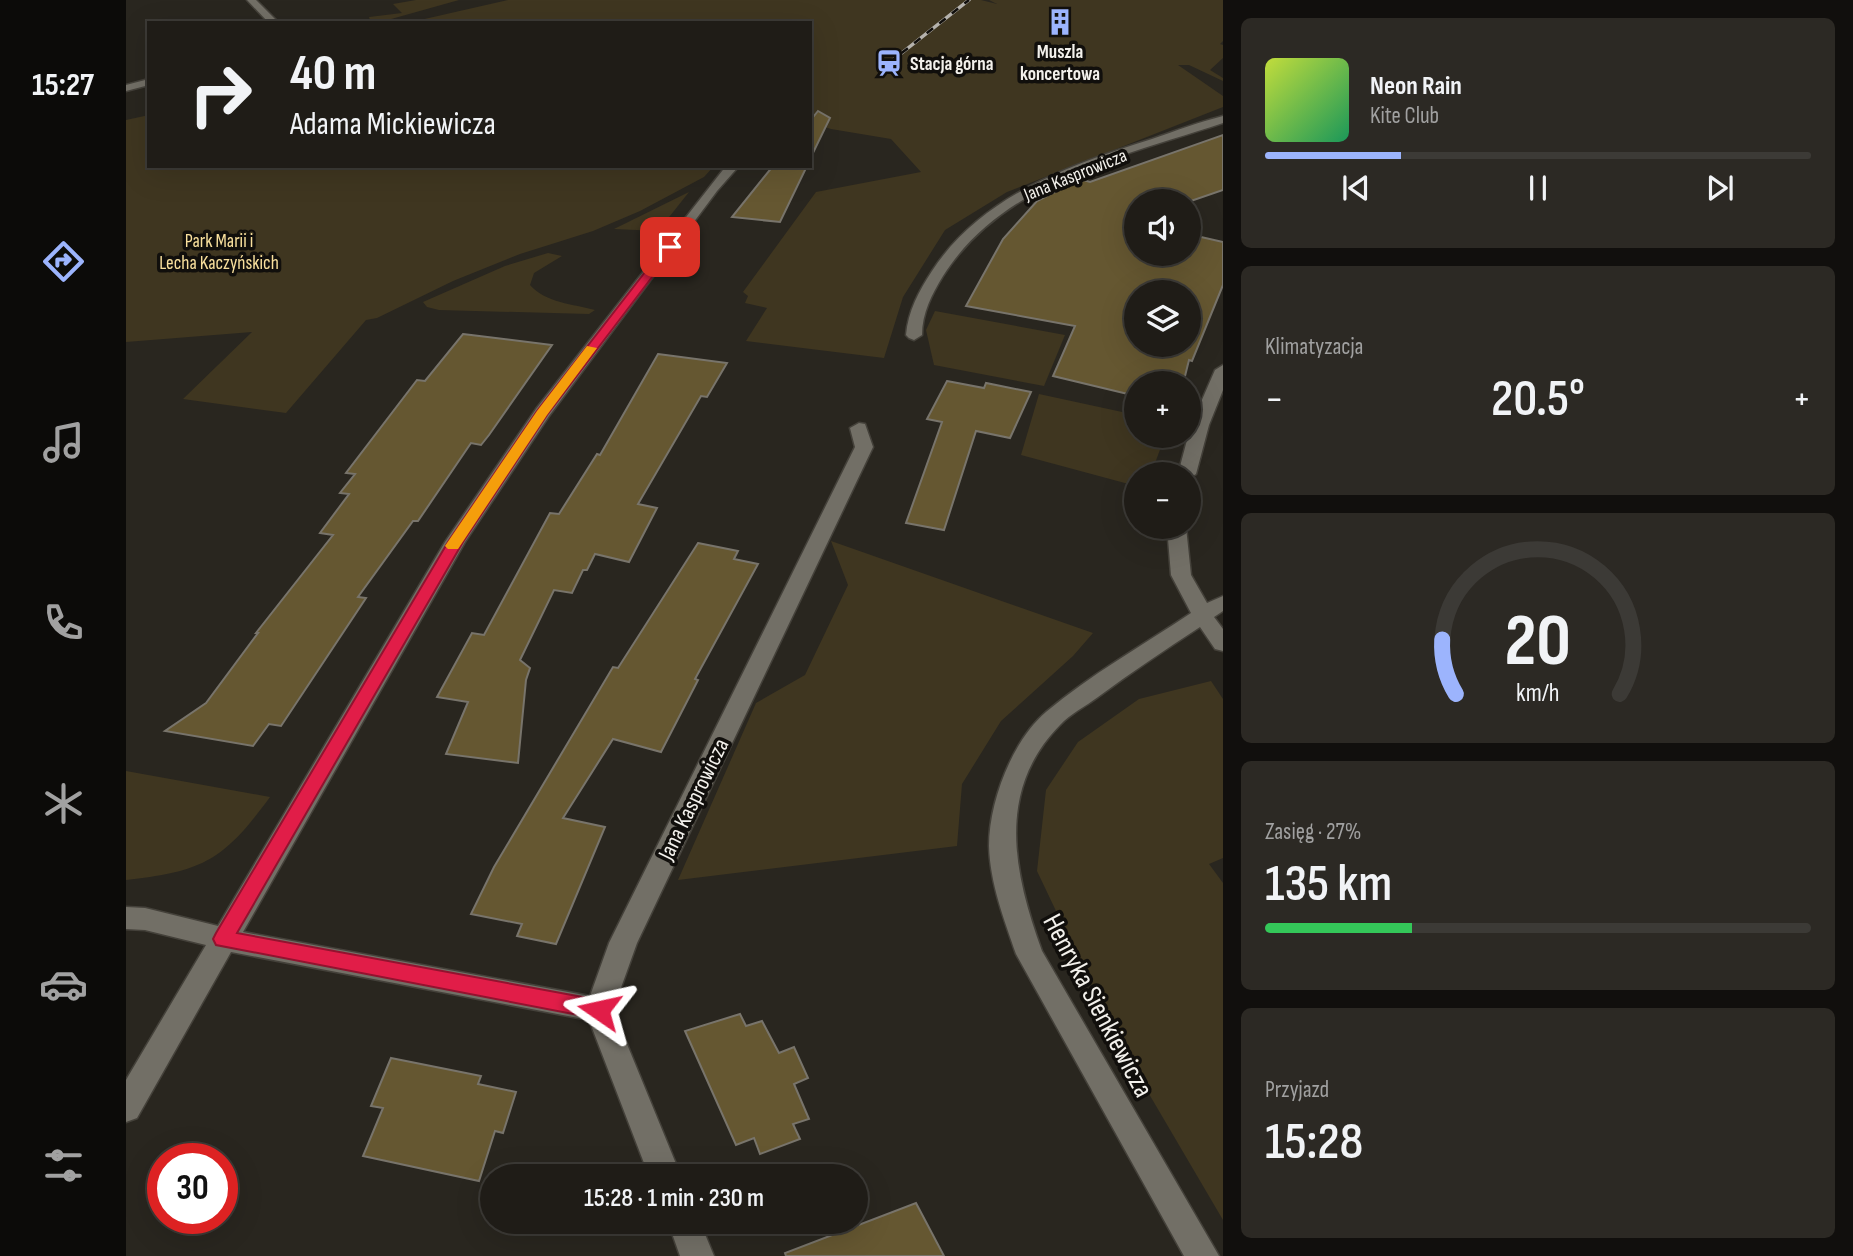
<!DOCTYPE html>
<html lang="pl">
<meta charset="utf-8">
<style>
:root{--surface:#1f1c17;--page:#2c2924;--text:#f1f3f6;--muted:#a1a1a1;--line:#3c3a36;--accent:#9cb4fd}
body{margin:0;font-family:"Sofia Sans Condensed",sans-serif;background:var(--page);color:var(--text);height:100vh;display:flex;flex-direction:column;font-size:26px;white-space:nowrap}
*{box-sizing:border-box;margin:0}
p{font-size:23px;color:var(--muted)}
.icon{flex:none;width:38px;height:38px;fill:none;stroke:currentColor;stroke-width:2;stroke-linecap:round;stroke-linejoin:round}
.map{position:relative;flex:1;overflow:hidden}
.panel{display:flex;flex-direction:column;gap:18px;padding:18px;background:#110f0d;width:630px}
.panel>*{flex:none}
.guide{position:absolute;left:21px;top:21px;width:665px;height:147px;border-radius:0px;box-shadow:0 7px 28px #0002,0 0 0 2px var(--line);background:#1f1c17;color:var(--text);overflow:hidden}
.buttons{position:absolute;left:998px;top:189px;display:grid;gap:14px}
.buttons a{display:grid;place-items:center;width:77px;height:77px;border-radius:50%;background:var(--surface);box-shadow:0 7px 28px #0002,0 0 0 2px var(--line);font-size:35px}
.speed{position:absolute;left:21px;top:1143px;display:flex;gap:14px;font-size:35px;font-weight:700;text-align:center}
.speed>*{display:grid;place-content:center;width:91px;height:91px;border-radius:50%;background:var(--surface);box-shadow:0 7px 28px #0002,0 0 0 2px var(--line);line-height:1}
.speed .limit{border:10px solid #d22;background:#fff;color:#111}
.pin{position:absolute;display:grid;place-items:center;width:60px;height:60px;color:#fff;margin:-30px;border-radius:14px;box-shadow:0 4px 10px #0006}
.me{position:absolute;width:77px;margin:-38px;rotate:281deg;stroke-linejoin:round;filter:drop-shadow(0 0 5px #0008)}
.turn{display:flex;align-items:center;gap:24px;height:147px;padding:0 28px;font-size:32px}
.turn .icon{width:91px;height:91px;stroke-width:2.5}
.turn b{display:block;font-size:49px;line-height:60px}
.big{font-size:52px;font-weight:600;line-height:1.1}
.panel .tile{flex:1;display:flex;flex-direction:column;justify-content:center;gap:10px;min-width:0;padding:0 24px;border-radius:10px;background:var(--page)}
.panel .dial{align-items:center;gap:0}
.dial svg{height:182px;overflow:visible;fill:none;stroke:var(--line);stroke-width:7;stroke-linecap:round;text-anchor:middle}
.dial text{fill:var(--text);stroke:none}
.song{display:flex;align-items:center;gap:21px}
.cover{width:84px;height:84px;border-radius:10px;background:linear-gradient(135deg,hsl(70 70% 55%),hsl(150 70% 35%))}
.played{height:7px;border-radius:4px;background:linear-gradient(90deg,var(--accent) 25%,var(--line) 25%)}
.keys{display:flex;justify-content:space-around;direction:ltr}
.heat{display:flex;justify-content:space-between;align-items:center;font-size:38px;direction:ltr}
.charge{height:10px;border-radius:5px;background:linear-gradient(90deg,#34c759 27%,var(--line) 0)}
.trip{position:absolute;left:354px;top:1164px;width:388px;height:70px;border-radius:35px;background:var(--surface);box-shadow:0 7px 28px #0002,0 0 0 2px var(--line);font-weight:600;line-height:70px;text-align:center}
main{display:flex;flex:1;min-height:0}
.tab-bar{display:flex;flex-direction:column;width:126px;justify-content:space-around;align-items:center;background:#0c0b09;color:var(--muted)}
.tab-bar .icon{width:49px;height:49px}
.tab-bar .current{color:var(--accent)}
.tab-bar b{font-size:32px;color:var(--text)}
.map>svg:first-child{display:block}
.green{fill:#3f3620}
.building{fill:#655731;stroke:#78746b;stroke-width:2;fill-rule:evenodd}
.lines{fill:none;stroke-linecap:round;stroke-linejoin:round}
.minor-casing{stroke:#44413a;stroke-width:3}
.minor{fill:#726f66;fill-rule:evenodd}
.rail-casing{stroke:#b5b2ad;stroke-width:3.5}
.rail{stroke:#110f0c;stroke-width:2.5;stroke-dasharray:8;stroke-linecap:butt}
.route{fill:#e11d48;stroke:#92132f;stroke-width:2}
.slow{fill:#f59e0b}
.labels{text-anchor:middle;stroke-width:7;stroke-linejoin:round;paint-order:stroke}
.far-poi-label{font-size:19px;font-weight:bold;fill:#f3f1ec;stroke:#110f0c}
.far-street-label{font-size:19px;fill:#f3f1ec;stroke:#110f0c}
.far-park-label{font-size:19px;fill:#f9e09d;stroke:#110f0c}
.street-label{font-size:23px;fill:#f3f1ec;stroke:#110f0c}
.near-street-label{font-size:28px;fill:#f3f1ec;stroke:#110f0c}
</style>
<main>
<nav class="tab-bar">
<b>15:27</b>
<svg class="icon current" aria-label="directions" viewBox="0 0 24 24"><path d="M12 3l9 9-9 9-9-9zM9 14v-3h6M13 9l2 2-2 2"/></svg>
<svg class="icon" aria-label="music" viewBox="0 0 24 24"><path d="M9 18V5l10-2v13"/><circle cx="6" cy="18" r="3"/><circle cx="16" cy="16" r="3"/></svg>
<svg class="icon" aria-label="phone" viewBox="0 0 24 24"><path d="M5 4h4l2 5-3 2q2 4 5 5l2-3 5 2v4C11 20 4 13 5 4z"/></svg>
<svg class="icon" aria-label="climate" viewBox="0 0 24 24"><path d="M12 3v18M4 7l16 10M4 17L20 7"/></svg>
<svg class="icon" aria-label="car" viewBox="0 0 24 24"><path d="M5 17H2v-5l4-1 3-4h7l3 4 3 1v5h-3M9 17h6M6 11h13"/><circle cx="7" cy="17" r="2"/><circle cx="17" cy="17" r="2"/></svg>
<svg class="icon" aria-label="filters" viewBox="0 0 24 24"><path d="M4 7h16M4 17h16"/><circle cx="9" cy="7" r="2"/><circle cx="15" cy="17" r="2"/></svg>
</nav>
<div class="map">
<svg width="1097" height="1256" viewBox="0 0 1097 1256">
<rect width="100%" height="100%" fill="#29261f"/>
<!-- green -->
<g class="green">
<path d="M290 0H333L251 23H226L244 20 243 17 276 13 267 4Z"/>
<path d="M382 0H855L871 4 863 0H1097V41L1094 44 1097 45V58L1084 70 1097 78V81L1063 65H1052L1097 96V107L881 192 819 230 777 297 758 358 620 341 641 308 619 303 622 296 617 292 690 192 795 172 765 139 705 129 684 122V23H281Z"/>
<path d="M23 115V166H588L578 177 514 211 467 231 394 254 327 281 251 318 240 320 160 413 57 399 126 332 0 342V120Z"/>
<path d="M563 192 532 231 488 229Z"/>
<path d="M422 253 436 256 408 273 404 285C420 303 447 304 469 310L463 314 313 310 301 307 297 302 379 266Z"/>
<path d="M809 311 939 335 918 386 808 365 800 330Z"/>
<path d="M913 394 1010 415V436H1039L1025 474H1010V486L895 455Z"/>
<path d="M705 541 967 633 947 656 875 721 836 784 831 846 552 880 630 703 679 675 722 585Z"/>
<path d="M1085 681 1097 699V858L1083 864 1097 883V1220L1016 1082 960 974 911 871 920 790 952 742 1013 699Z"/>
<path d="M0 771 144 797C97 861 77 871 0 880Z"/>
</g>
<!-- building -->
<g class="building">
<path d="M692 111 704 118 684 159V121Z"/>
<path d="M1097 135V190L1062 202 1010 201V221L1007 222 1010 223V254H1062V234L1097 242V285L1066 361 1063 360 1058 380 1025 373 1022 383H1010V396L927 376 949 326 840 306 877 239 911 201 954 179 964 182ZM1010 292H1062V345H1010Z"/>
<path d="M647 166H681L654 222 606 217Z"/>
<path d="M337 334 426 345 363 435 355 445 345 443 292 521H287L232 597 240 598 155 726 143 724 127 746 39 731 80 703 132 633H130L207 535 194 533 223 494 214 493 229 474 220 473 291 380 299 381Z"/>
<path d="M532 354 601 363 581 397 575 396 512 504 531 508 503 562 469 554 461 570H457L446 593 428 590 394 660 404 668 400 680 392 763 320 754 342 702 311 697 346 633 358 635 424 513 433 514 471 454 474 455Z"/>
<path d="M821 381 858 388 860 383 905 392 884 438 850 431 818 530 780 523 816 422 801 419Z"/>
<path d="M572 543 612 551 608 559 632 564 569 679 572 680 535 752 487 739 437 818 479 827 430 944 391 936 396 924 345 914 368 867 487 667 492 668Z"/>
<path d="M614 1014 620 1026 636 1021 653 1053 668 1047 682 1078 668 1084 683 1119 667 1124 674 1139 634 1154 628 1138 610 1145 559 1031Z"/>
<path d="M265 1058 355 1076 352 1084 390 1092 377 1133 369 1131 353 1181 237 1156 257 1108 245 1106Z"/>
<path d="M790 1203 818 1256H660L659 1253Z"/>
</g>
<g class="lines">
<defs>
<g id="minor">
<path d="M121 0H130L153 23H143Z"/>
<path d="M23 79V85L0 91V85Z"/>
<path d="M1097 116V123C998 156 877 181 817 276 806 294 796 313 796 335L788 340 783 338 780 335C782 311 793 291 806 271 855 196 943 165 1026 139 1049 131 1073 122 1097 116Z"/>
<path d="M600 166H613L591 191 423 416 339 542 117 932 464 996 483 943 729 447 724 428 733 423 739 424 747 447 511 943 487 1010 555 1176H523L463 1020 105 952 11 1118 0 1122V1080L80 945 19 930 0 929V907L19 908 92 926 319 542 410 409Z"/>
<path d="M1097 365V390L1083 425 1070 474 1062 479V474H1052L1065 425 1089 370Z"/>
<path d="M1041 527H1060L1065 575 1081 603 1097 596V611L1088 617 1097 629V651L1089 649 1074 627C1040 649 1006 672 972 697 960 706 944 714 934 725 869 791 888 874 916 951L1093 1256H1058L890 954C878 919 864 883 863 846 863 802 886 741 920 712 964 675 1017 645 1065 613L1045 575Z"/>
<path d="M542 1222H574L588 1256H554Z"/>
</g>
</defs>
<!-- minor casing -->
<use href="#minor" class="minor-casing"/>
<!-- minor -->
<use href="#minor" class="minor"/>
<defs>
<path id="rail" d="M763 63 843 0"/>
</defs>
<!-- rail casing -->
<use href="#rail" class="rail-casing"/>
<!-- rail -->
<use href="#rail" class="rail"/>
</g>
<!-- route -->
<path class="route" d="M540 245 549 247 421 415 337 542 111 933 473 1000 481 1003 484 1010 481 1016 473 1019 90 945 87 939 90 933 322 542 411 411Z"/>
<!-- slow -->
<path class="slow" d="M461 346 471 348 421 415 332 549H322L319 546 411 411Z"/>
<!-- icons -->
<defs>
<symbol id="building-bare" viewBox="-9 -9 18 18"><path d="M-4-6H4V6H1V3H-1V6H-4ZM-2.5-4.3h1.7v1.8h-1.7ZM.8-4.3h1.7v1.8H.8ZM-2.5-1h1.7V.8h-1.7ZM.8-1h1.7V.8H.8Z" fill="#9cb4fd" stroke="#110f0c" stroke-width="2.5" paint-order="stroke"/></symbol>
<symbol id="station-bare" viewBox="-9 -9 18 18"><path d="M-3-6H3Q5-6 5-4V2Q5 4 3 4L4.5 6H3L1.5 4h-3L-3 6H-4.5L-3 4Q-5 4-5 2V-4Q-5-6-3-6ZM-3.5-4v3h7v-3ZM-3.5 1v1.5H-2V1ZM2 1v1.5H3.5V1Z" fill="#9cb4fd" stroke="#110f0c" stroke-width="2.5" paint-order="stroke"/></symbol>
</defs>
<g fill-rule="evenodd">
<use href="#building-bare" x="915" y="3" width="38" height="38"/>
<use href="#station-bare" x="744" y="44" width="38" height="38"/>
</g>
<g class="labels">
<!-- far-poi labels -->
<g class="far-poi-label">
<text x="934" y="58">Muszla<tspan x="934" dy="22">koncertowa</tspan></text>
<text x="784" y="70" text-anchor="start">Stacja górna</text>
</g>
<!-- far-street labels -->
<g class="far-street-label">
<text transform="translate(949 174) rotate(-22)" y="7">Jana Kasprowicza</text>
</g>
<!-- far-park labels -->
<g class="far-park-label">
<text x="93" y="247">Park Marii i<tspan x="93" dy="22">Lecha Kaczyńskich</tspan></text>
</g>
<!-- street labels -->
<g class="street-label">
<text transform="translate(567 799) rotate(-64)" y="8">Jana Kasprowicza</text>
</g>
<!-- near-street labels -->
<g class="near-street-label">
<text transform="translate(973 1005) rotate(62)" y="10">Henryka Sienkiewicza</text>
</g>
</g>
</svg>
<div class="buttons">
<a><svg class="icon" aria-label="sound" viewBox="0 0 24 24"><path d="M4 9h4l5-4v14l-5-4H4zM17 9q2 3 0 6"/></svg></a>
<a><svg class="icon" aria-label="layers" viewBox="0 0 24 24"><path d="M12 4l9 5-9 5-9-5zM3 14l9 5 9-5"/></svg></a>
<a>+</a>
<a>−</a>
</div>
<div class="speed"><div class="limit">30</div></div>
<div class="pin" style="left:544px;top:247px;background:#d93025"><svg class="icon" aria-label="arrive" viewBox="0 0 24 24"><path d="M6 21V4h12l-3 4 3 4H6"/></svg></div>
<svg class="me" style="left:473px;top:1010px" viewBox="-20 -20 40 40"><path d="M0-17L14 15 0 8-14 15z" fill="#e11d48" stroke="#fff" stroke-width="4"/></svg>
<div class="trip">15:28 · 1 min · 230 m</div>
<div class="guide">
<div class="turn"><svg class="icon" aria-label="right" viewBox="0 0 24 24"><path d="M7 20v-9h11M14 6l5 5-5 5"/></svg><div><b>40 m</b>Adama Mickiewicza</div></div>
</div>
</div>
<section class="panel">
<div class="tile">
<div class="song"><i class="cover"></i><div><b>Neon Rain</b><p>Kite Club</p></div></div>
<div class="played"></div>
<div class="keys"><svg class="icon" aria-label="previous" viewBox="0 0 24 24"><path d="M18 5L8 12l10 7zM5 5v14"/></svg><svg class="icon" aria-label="pause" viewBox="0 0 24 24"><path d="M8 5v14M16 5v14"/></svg><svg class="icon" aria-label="next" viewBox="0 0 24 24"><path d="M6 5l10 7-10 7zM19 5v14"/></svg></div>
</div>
<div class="tile"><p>Klimatyzacja</p>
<div class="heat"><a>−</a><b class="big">20.5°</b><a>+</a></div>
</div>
<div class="tile dial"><svg viewBox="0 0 100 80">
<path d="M14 69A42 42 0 1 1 86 69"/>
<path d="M14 69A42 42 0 0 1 8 45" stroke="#9cb4fd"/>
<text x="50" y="56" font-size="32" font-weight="700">20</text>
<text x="50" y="72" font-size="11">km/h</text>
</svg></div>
<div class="tile"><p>Zasięg · 27%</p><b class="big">135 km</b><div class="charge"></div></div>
<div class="tile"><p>Przyjazd</p><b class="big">15:28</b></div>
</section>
</main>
